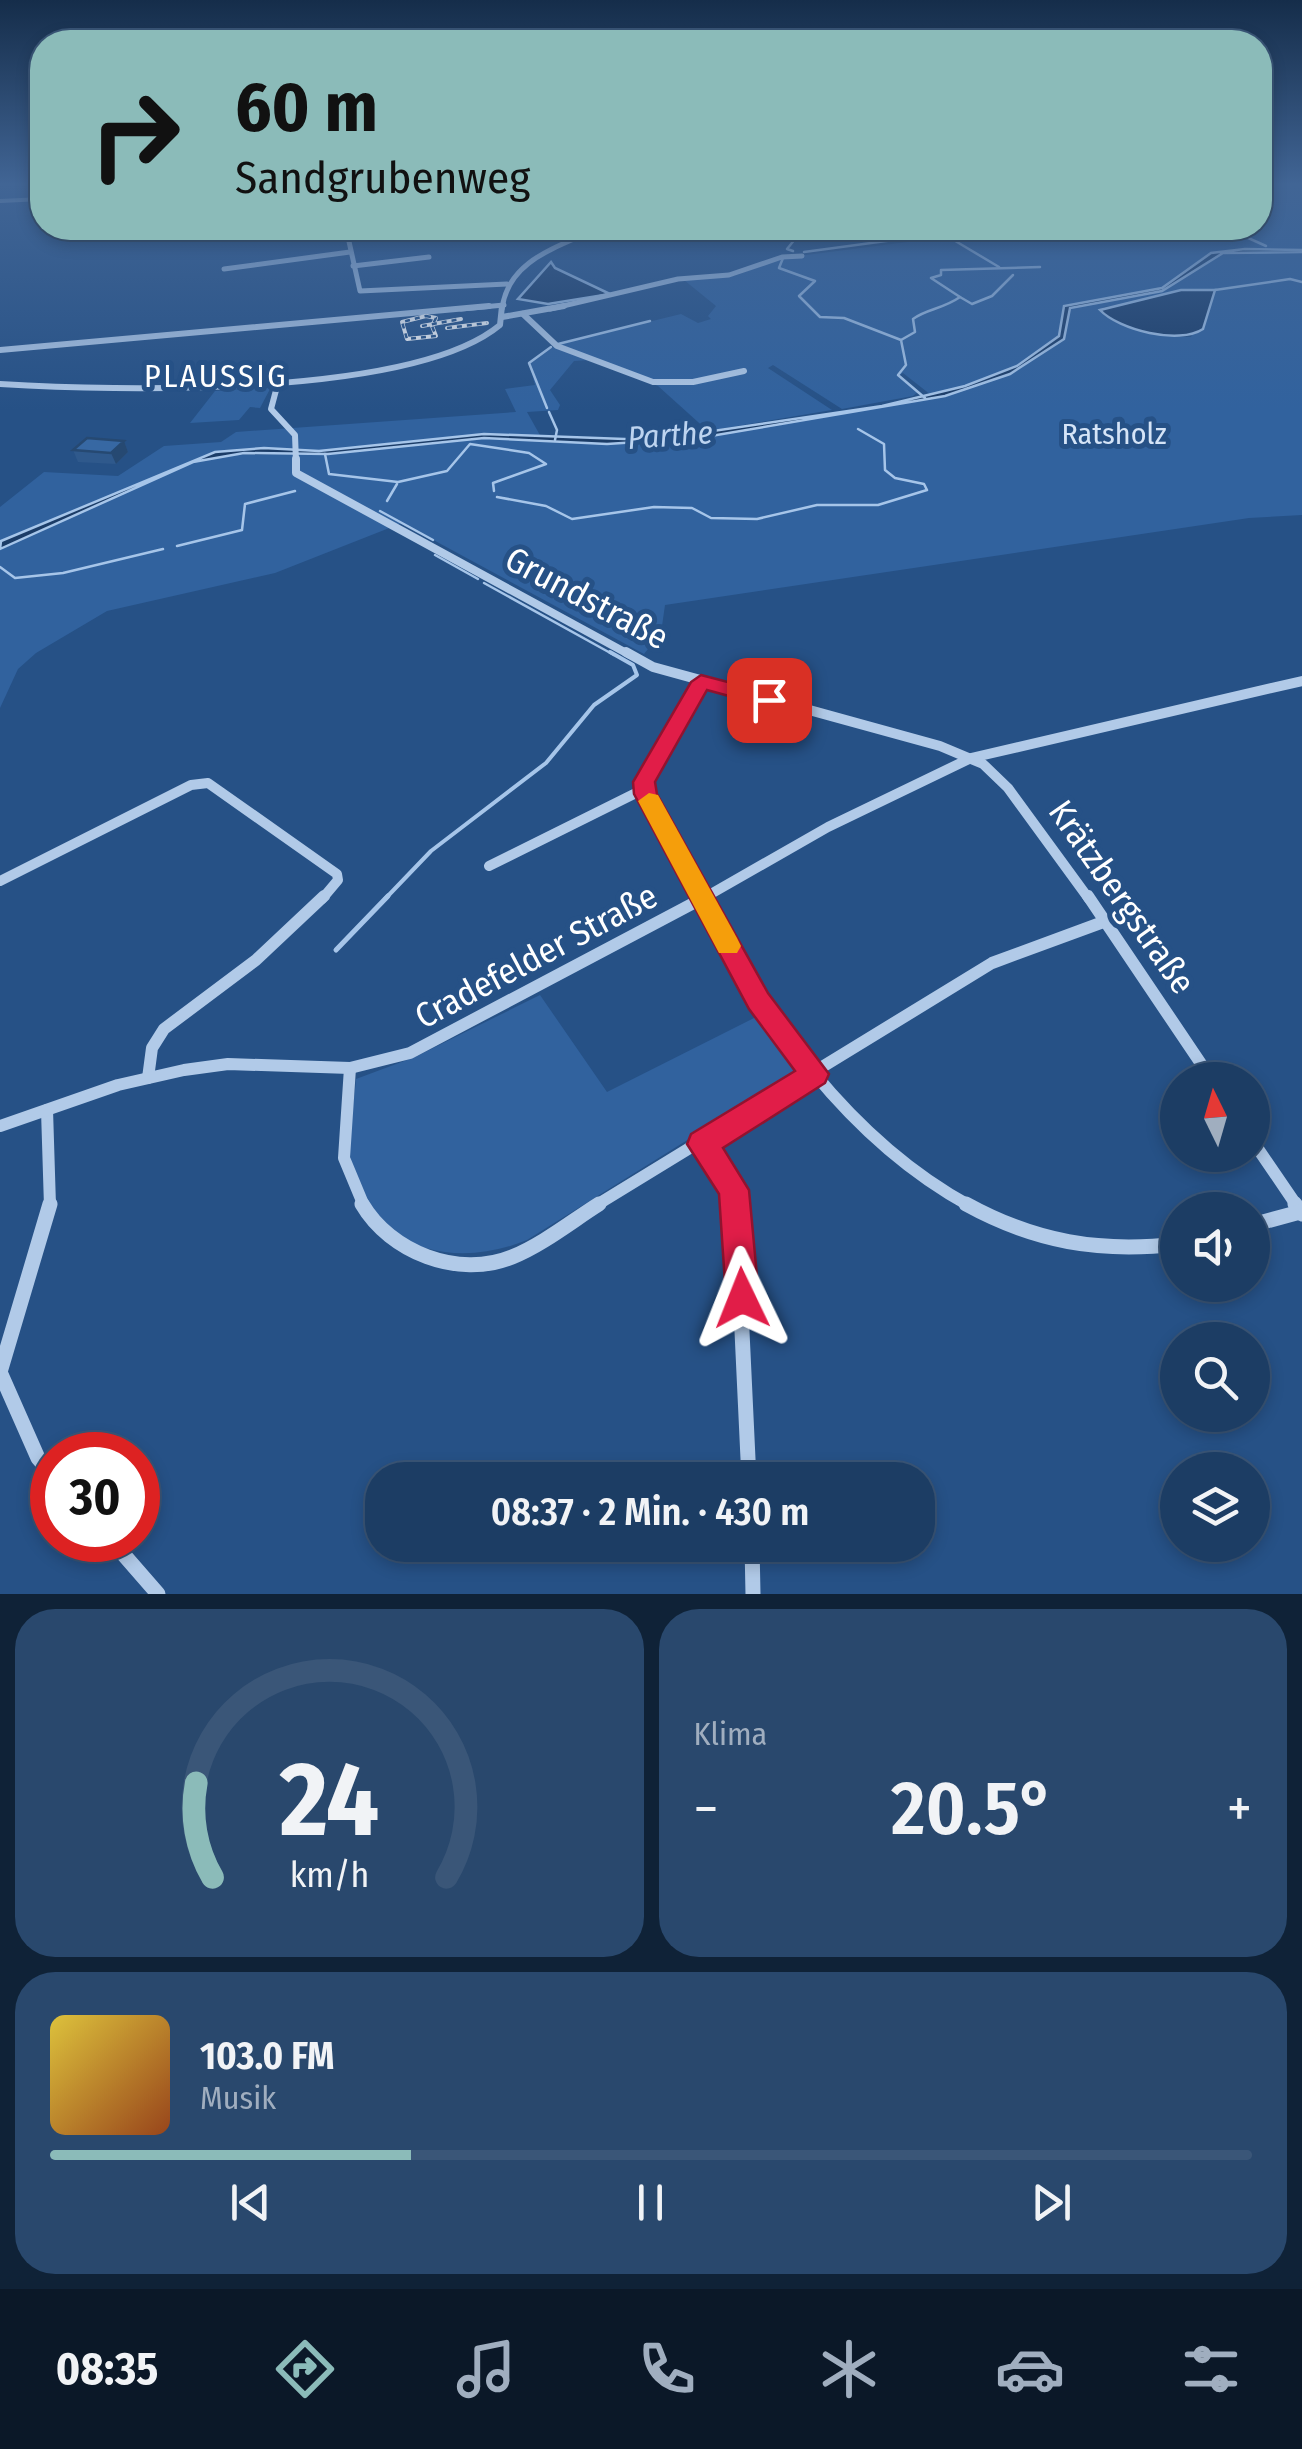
<!DOCTYPE html>
<html lang="de">
<meta charset="utf-8">
<style>
:root{--surface:#1c3d64;--page:#29486d;--text:#f1f3f6;--muted:#a0aebf;--line:#3a5678;--accent:#8bbbb9}
body{margin:0;font-family:"Fira Sans Condensed",sans-serif;background:var(--page);color:var(--text);height:100vh;display:flex;flex-direction:column;font-size:38px;white-space:nowrap}
*{box-sizing:border-box;margin:0}
p{font-size:32px;color:var(--muted)}
.icon{flex:none;width:55px;height:55px;fill:none;stroke:currentColor;stroke-width:2;stroke-linecap:round;stroke-linejoin:round}
.map{position:relative;height:1594px;overflow:hidden}
.details{display:flex;flex-direction:column;gap:15px;padding:15px;background:#0f2237;flex:1}
.details>*{flex:none}
.hud{position:absolute;left:30px;top:30px;width:1242px;height:210px;border-radius:40px;box-shadow:0 5px 15px #0003,0 0 0 2px var(--line);background:#8bbbb9;color:#111;overflow:hidden}
.needle{width:65px;rotate:355deg}
.buttons{position:absolute;left:1160px;top:1062px;display:grid;gap:20px}
.buttons a{display:grid;place-items:center;width:110px;height:110px;border-radius:50%;background:var(--surface);box-shadow:0 5px 15px #0003,0 0 0 2px var(--line);font-size:50px}
.speed{position:absolute;left:30px;top:1432px;display:flex;gap:20px;font-size:50px;font-weight:700;text-align:center}
.speed>*{display:grid;place-content:center;width:130px;height:130px;border-radius:50%;background:var(--surface);box-shadow:0 5px 15px #0003,0 0 0 2px var(--line);line-height:1}
.speed .limit{border:15px solid #d22;background:#fff;color:#111}
.pin{position:absolute;display:grid;place-items:center;width:85px;height:85px;color:#fff;margin:-42px;border-radius:20px;box-shadow:0 5px 15px #0006}
.me{position:absolute;width:110px;margin:-55px;rotate:358deg;stroke-linejoin:round;filter:drop-shadow(0 0 8px #0008)}
.turn{display:flex;align-items:center;gap:35px;height:210px;padding:0 40px;font-size:45px}
.turn .icon{width:130px;height:130px;stroke-width:2.5}
.turn b{display:block;font-size:70px;line-height:85px}
.big{font-size:75px;font-weight:600;line-height:1.1}
.details .widget{flex:1;display:flex;flex-direction:column;justify-content:center;gap:15px;min-width:0;padding:0 35px;border-radius:40px;background:var(--page)}
.details .dial{align-items:center;gap:0}
.dial svg{height:260px;overflow:visible;fill:none;stroke:var(--line);stroke-width:7;stroke-linecap:round;text-anchor:middle}
.dial text{fill:var(--text);stroke:none}
.song{display:flex;align-items:center;gap:30px}
.cover{width:120px;height:120px;border-radius:15px;background:linear-gradient(135deg,hsl(50 70% 55%),hsl(20 70% 35%))}
.played{height:10px;border-radius:5px;background:linear-gradient(90deg,var(--accent) 30%,var(--line) 30%)}
.keys{display:flex;justify-content:space-around;direction:ltr}
.heat{display:flex;justify-content:space-between;align-items:center;font-size:55px;direction:ltr}
.details .tiles{flex:1;display:grid;gap:15px;grid-template-columns:1fr 1fr}
.widget:last-child{grid-column:span 2}
.trip{position:absolute;left:365px;top:1462px;width:570px;height:100px;border-radius:40px;background:var(--surface);box-shadow:0 5px 15px #0003,0 0 0 2px var(--line);font-weight:600;line-height:100px;text-align:center}
.tab-bar{display:flex;height:160px;justify-content:space-around;align-items:center;background:#0b1828;color:var(--muted)}
.tab-bar .icon{width:70px;height:70px}
.tab-bar .selected{color:var(--accent)}
.tab-bar b{font-size:45px;color:var(--text)}
.map>svg:first-child{display:block}
.green{fill:#31629e;fill-rule:evenodd}
.water{fill:#1b3c67;stroke:#a6c5e9;stroke-width:2.5}
.lines{fill:none;stroke-linecap:round;stroke-linejoin:round}
.stream-far2{stroke:#a6c5e9;stroke-width:2.5}
.stream-far1{stroke:#a6c5e9;stroke-width:4}
.stream{stroke:#a6c5e9;stroke-width:5}
.street-far5{stroke:#b1cae8;stroke-width:5}
.street-far4{stroke:#b1cae8;stroke-width:6}
.street-far3{stroke:#b1cae8;stroke-width:8}
.street-far2{stroke:#b1cae8;stroke-width:10}
.street-far1{stroke:#b1cae8;stroke-width:12}
.street{stroke:#b1cae8;stroke-width:15}
.secondary{fill:#dbe8f7;fill-rule:evenodd}
.rail-casing{stroke:#fff;stroke-width:4}
.rail{stroke:#265186;stroke-width:2.5;stroke-dasharray:5;stroke-linecap:butt}
.wall{fill:#2f598c}
.shaded-wall{fill:#264972}
.building{fill:#3768a3;stroke:#264972;stroke-width:2.5}
.route{fill:#e11d48;stroke:#92132f;stroke-width:2.5}
.slow{fill:#f59e0b}
.labels{text-anchor:middle;stroke-width:10;stroke-linejoin:round;paint-order:stroke}
.far-park-label{font-size:30px;fill:#d5e4f7;stroke:#265186}
.far-quarter-label{font-size:32px;letter-spacing:2.5px;fill:#fff;stroke:#265186}
.far-water-label{font-size:32px;font-style:italic;fill:#bdd4f0;stroke:#265186}
.street-label{font-size:35px;fill:#fff;stroke:#265186}
</style>
<div class="map">
<svg width="1302" height="1594" viewBox="0 0 1302 1594">
<rect width="100%" height="100%" fill="#265186"/>
<!-- green -->
<g class="green">
<path d="M1260 186H1302V250L1212 253 1162 288 1064 306C1059 315 1064 326 1059 336 1042 369 963 385 931 395L903 373 898 376 918 392 913 396 842 409 773 365 768 368 832 410 708 431 658 386 590 360 574 361 550 390 560 405 558 410 527 412 541 437 482 434 319 451 264 448 215 452 0 541V507L44 472 118 476 164 446 221 442 236 432 516 412 505 389 535 385 529 363 558 344 681 314 698 323 711 319 708 316 716 306 684 280 734 276 783 258 1016 228H1260Z"/>
<path d="M1249 251 1302 252V515L1249 518 665 605 661 633 644 654 402 523 275 573 107 611 36 653 18 669 0 708V549L195 461 219 455 322 454 469 438 607 444 692 439 945 396 1010 374 1063 339 1068 308 1162 291 1216 255ZM1181 290H1214L1191 337C1158 337 1127 330 1103 307L1149 301Z"/>
<path d="M265 387 270 389 260 408 250 407 239 420 190 423 215 391Z"/>
<path d="M540 995 607 1092 762 1014 803 1068 527 1240C457 1269 376 1252 353 1172 345 1145 354 1107 356 1079L415 1057Z"/>
</g>
<!-- water -->
<g class="water">
<path d="M1245 249 1302 250V252L1223 253 1162 291 1070 308 1064 339 1010 374 945 396 699 438 607 444 484 438 328 454 244 453 193 462 0 549 1 541 215 452 264 448 319 451 484 434 652 440 882 406 965 386 1017 366 1059 336 1064 306 1162 288 1211 253Z"/>
<path d="M551 262 555 268 610 294 548 304 518 299Z"/>
<path d="M1181 290H1215L1203 329C1179 345 1119 330 1100 310Z"/>
</g>
<g class="lines">
<!-- stream-far2 -->
<g class="stream-far2">
<path d="M1226 228 1266 246"/>
<path d="M952 239 999 267"/>
<path d="M793 251 787 249 804 228"/>
<path d="M804 252 983 228"/>
<path d="M783 258 779 268 815 281 799 296 820 317 844 318 901 340 906 365 898 375 925 398"/>
<path d="M1215 290 1290 279 1302 282"/>
<path d="M960 297 972 304 992 296 1013 275"/>
<path d="M901 340 915 332 913 319C926 309 943 309 960 297L931 278 941 275V270L1040 267"/>
<path d="M558 344 650 321"/>
<path d="M547 408 529 363 551 347"/>
<path d="M549 412 557 430 555 440"/>
<path d="M325 454 329 474 398 482 447 471 470 444 529 453 546 464 493 483 494 491"/>
<path d="M497 497 546 506 572 519 654 507 692 508 711 518 757 519 817 505H878L927 490 924 484 895 478 885 470 884 444 858 429"/>
<path d="M387 501 397 484"/>
<path d="M380 511 433 540"/>
<path d="M177 546 242 530 245 504 295 491"/>
<path d="M435 555 478 579"/>
<path d="M0 567 15 578 63 573 163 549"/>
<path d="M484 583 614 655"/>
</g>
<!-- stream-far1 -->
<path class="stream-far1" d="M385 899 431 851 546 763 594 705 637 675 633 665 610 652"/>
<!-- stream -->
<path class="stream" d="M336 950 388 896"/>
<!-- street-far5 -->
<g class="street-far5">
<path d="M346 228 360 291 507 284"/>
<path d="M353 266 429 257"/>
<path d="M224 269 350 252"/>
<path d="M461 309 504 305"/>
<path d="M502 309C508 259 559 247 599 228"/>
<path d="M550 309 678 279 729 275 782 257 802 256"/>
</g>
<!-- street-far4 -->
<g class="street-far4">
<path d="M523 314 557 346 653 382H693L744 371"/>
<path d="M502 317 564 306"/>
<path d="M0 350 489 306"/>
<path d="M279 379 271 409 295 435 296 462"/>
<path d="M0 384C114 391 412 398 500 325L502 306"/>
</g>
<!-- street-far3 -->
<path class="street-far3" d="M296 459V473L630 655"/>
<!-- street-far2 -->
<g class="street-far2">
<path d="M626 652 653 667 940 746 983 764 1008 788 1089 899"/>
<path d="M489 866 644 789"/>
<path d="M0 881 191 785 208 783 337 874 338 880 322 899"/>
<path d="M701 899 646 794 647 771 701 682"/>
<path d="M702 899 828 827 971 758 1302 681"/>
</g>
<!-- street-far1 -->
<g class="street-far1">
<path d="M700 896C763 1017 847 1139 970 1206"/>
<path d="M1088 896 1212 1080"/>
<path d="M350 1068 344 1158 364 1206"/>
<path d="M148 1078 152 1048 164 1029 256 960 324 896"/>
<path d="M47 1110 50 1206"/>
<path d="M0 1126 118 1085 184 1070 228 1064 350 1068 410 1053 707 896"/>
<path d="M1252 1140 1297 1206"/>
<path d="M702 1144 734 1190 737 1206"/>
<path d="M595 1206 992 963 1106 921"/>
</g>
<!-- street -->
<g class="street">
<path d="M50 1204 0 1372 38 1458 52 1474"/>
<path d="M362 1204C390 1252 458 1279 512 1257 542 1245 572 1221 599 1204"/>
<path d="M736 1204 749 1480"/>
<path d="M966 1204C1035 1242 1099 1253 1178 1244"/>
<path d="M1295 1204 1302 1214"/>
<path d="M1252 1225 1300 1212"/>
<path d="M111 1540 158 1594"/>
<path d="M752 1545 753 1594"/>
</g>
<!-- secondary -->
<path class="secondary" d="M42 197V201L0 203V199Z"/>
<defs>
<g id="rail">
<path d="M426 316 436 318 432 326 436 336 407 339 402 322Z"/>
<path d="M422 326 461 319"/>
<path d="M447 328 487 323"/>
</g>
</defs>
<!-- rail casing -->
<use href="#rail" class="rail-casing"/>
<!-- rail -->
<use href="#rail" class="rail"/>
</g>
<!-- wall -->
<path class="wall" d="M124 441 128 452 116 464 78 462 73 450Z"/>
<!-- shaded-wall -->
<g class="shaded-wall">
<path d="M67 228H160L159 233 105 241 104 238 72 241Z"/>
<path d="M124 441 128 452 116 464 111 453Z"/>
</g>
<!-- building -->
<path class="building" d="M87 438 124 441 111 453 73 450Z"/>
<!-- sky -->
<linearGradient id="sky" x2="0" y2="1"><stop stop-color="#152d4a"/><stop offset="0.45" stop-color="#416595"/><stop offset="1" stop-color="#416595" stop-opacity="0"/></linearGradient>
<rect width="1302" height="410" fill="url(#sky)"/>
<!-- route -->
<path class="route" d="M701 675 777 695 780 700 769 707 707 690 655 782 657 794 768 993 829 1074 825 1083 723 1148 749 1190 759 1298 754 1310 742 1315 730 1310 726 1298 719 1194 687 1144 691 1134 795 1071 749 1009 634 794 633 782 691 682Z"/>
<!-- slow -->
<path class="slow" d="M649 793 658 795 737 938 741 946 737 953H719L638 801Z"/>
<g class="labels">
<!-- far-park labels -->
<g class="far-park-label">
<text x="1114" y="444">Ratsholz</text>
</g>
<!-- far-quarter labels -->
<g class="far-quarter-label">
<text x="216" y="387">PLAUSSIG</text>
</g>
<!-- far-water labels -->
<g class="far-water-label">
<text transform="translate(670 435) rotate(-4)" y="11">Parthe</text>
</g>
<!-- street labels -->
<g class="street-label">
<text transform="translate(587 598) rotate(28)" y="12">Grundstraße</text>
<text transform="translate(1122 897) rotate(55)" y="12">Krätzbergstraße</text>
<text transform="translate(536 956) rotate(-28)" y="12">Cradefelder Straße</text>
</g>
</g>
</svg>
<div class="buttons">
<a><svg class="needle" viewBox="-14 -14 28 28"><path d="M0-13l5 13h-10z" fill="#e53935"/><path d="M0 13l5-13h-10z" fill="#a0aebf"/></svg></a>
<a><svg class="icon" aria-label="sound" viewBox="0 0 24 24"><path d="M4 9h4l5-4v14l-5-4H4zM17 9q2 3 0 6"/></svg></a>
<a><svg class="icon" aria-label="search" viewBox="0 0 24 24"><circle cx="10" cy="10" r="6"/><path d="M15 15l6 6"/></svg></a>
<a><svg class="icon" aria-label="layers" viewBox="0 0 24 24"><path d="M12 4l9 5-9 5-9-5zM3 14l9 5 9-5"/></svg></a>
</div>
<div class="speed"><div class="limit">30</div></div>
<div class="pin" style="left:769px;top:700px;background:#d93025"><svg class="icon" aria-label="arrive" viewBox="0 0 24 24"><path d="M6 21V4h12l-3 4 3 4H6"/></svg></div>
<svg class="me" style="left:742px;top:1298px" viewBox="-20 -20 40 40"><path d="M0-17L14 15 0 8-14 15z" fill="#e11d48" stroke="#fff" stroke-width="4"/></svg>
<div class="trip">08:37 · 2 Min. · 430 m</div>
<div class="hud">
<div class="turn"><svg class="icon" aria-label="right" viewBox="0 0 24 24"><path d="M7 20v-9h11M14 6l5 5-5 5"/></svg><div><b>60 m</b>Sandgrubenweg</div></div>
</div>
</div>
<section class="details">
<div class="tiles">
<div class="widget dial"><svg viewBox="0 0 100 80">
<path d="M14 69A42 42 0 1 1 86 69"/>
<path d="M14 69A42 42 0 0 1 9 40" stroke="#8bbbb9"/>
<text x="50" y="56" font-size="32" font-weight="700">24</text>
<text x="50" y="72" font-size="11">km/h</text>
</svg></div>
<div class="widget"><p>Klima</p>
<div class="heat"><a>−</a><b class="big">20.5°</b><a>+</a></div>
</div>
<div class="widget">
<div class="song"><i class="cover"></i><div><b>103.0 FM</b><p>Musik</p></div></div>
<div class="played"></div>
<div class="keys"><svg class="icon" aria-label="previous" viewBox="0 0 24 24"><path d="M18 5L8 12l10 7zM5 5v14"/></svg><svg class="icon" aria-label="pause" viewBox="0 0 24 24"><path d="M8 5v14M16 5v14"/></svg><svg class="icon" aria-label="next" viewBox="0 0 24 24"><path d="M6 5l10 7-10 7zM19 5v14"/></svg></div>
</div>
</div>
</section>
<nav class="tab-bar">
<b>08:35</b>
<svg class="icon selected" aria-label="directions" viewBox="0 0 24 24"><path d="M12 3l9 9-9 9-9-9zM9 14v-3h6M13 9l2 2-2 2"/></svg>
<svg class="icon" aria-label="music" viewBox="0 0 24 24"><path d="M9 18V5l10-2v13"/><circle cx="6" cy="18" r="3"/><circle cx="16" cy="16" r="3"/></svg>
<svg class="icon" aria-label="phone" viewBox="0 0 24 24"><path d="M5 4h4l2 5-3 2q2 4 5 5l2-3 5 2v4C11 20 4 13 5 4z"/></svg>
<svg class="icon" aria-label="climate" viewBox="0 0 24 24"><path d="M12 3v18M4 7l16 10M4 17L20 7"/></svg>
<svg class="icon" aria-label="car" viewBox="0 0 24 24"><path d="M5 17H2v-5l4-1 3-4h7l3 4 3 1v5h-3M9 17h6M6 11h13"/><circle cx="7" cy="17" r="2"/><circle cx="17" cy="17" r="2"/></svg>
<svg class="icon" aria-label="filters" viewBox="0 0 24 24"><path d="M4 7h16M4 17h16"/><circle cx="9" cy="7" r="2"/><circle cx="15" cy="17" r="2"/></svg>
</nav>
